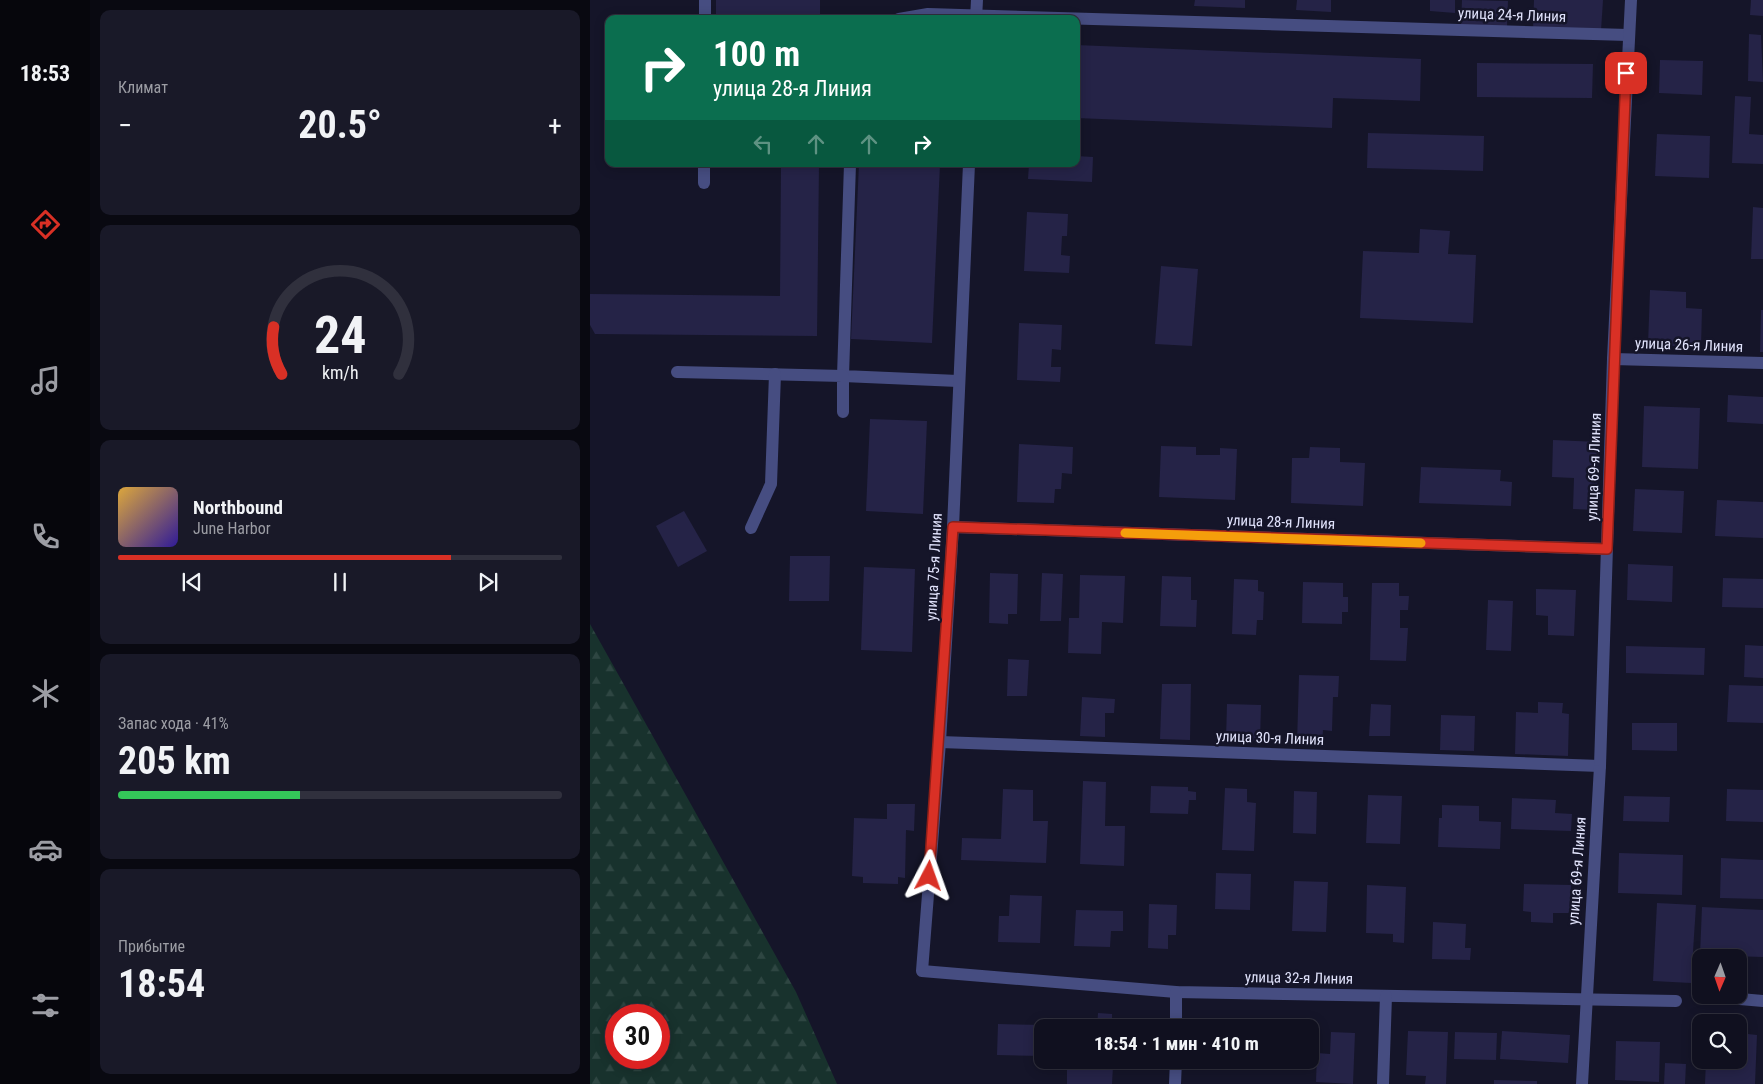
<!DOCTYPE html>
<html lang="ru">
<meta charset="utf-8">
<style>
:root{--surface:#10101f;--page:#191928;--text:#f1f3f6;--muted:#9c9da4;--line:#30303d;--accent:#d93025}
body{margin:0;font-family:"Roboto Condensed",sans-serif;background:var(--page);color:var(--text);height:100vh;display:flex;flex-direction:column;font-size:19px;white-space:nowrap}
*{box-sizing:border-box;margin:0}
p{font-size:16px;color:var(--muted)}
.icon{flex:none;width:28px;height:28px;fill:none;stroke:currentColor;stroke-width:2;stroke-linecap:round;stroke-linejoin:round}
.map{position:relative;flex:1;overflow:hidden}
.sheet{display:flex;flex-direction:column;gap:10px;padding:10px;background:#090911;width:500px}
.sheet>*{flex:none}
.guide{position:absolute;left:15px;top:15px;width:475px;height:152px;border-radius:10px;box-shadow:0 2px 12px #0003,0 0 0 1px var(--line);background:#0b6e4f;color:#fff;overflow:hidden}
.needle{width:32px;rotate:182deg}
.buttons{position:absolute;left:1102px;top:949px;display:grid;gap:10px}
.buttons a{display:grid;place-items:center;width:55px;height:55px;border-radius:10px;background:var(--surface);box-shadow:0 2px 12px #0003,0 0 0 1px var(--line);font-size:25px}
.speed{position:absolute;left:15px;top:1004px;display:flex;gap:10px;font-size:25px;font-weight:700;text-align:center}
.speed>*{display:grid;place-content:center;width:65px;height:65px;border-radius:50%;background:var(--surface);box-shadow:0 2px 12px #0003,0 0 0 1px var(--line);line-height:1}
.speed .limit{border:8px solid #d22;background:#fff;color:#111}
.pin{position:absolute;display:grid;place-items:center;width:42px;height:42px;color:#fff;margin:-21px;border-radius:10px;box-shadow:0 2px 8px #0006}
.me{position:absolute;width:55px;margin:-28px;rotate:4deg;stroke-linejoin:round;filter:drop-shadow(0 0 4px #0008)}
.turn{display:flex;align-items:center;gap:18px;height:105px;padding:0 25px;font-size:22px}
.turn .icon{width:65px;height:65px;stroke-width:2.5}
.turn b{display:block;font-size:35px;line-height:42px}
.lanes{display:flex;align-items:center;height:48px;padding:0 25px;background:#0003;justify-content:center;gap:25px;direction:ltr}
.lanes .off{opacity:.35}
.big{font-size:38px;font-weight:700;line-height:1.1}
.sheet .widget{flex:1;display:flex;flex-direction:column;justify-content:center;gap:8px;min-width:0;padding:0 18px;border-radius:10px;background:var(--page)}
.sheet .dial{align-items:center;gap:0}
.dial svg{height:130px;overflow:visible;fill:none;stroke:var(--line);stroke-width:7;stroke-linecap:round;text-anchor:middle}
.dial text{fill:var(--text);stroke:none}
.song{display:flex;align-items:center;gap:15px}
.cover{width:60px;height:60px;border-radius:8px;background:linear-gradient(135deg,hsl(40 70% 55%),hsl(250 70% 35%))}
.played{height:5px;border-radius:2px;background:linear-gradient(90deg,var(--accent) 75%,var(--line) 75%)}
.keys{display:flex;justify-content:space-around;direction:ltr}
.heat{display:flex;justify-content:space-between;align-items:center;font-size:28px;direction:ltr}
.charge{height:8px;border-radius:4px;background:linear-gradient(90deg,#34c759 41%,var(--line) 0)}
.trip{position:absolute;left:444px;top:1019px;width:285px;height:50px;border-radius:10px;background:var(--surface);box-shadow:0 2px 12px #0003,0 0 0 1px var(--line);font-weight:700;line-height:50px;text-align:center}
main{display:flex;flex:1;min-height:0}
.menu{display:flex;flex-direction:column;width:90px;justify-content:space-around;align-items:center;background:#06060c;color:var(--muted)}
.menu .icon{width:35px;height:35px}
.menu .current{color:var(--accent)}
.menu b{font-size:22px;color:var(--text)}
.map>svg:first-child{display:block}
.forest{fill:url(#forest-firs);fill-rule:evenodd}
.building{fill:#252347}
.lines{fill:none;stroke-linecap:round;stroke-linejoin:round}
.minor{stroke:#464d81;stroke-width:12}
.route-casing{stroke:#8d1f18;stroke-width:12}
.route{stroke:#d93025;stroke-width:9}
.slow{stroke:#f59e0b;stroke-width:9}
.labels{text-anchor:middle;stroke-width:5;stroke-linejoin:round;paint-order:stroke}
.street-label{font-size:15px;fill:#e0e2fb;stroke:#151529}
</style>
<main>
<nav class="menu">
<b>18:53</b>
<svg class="icon current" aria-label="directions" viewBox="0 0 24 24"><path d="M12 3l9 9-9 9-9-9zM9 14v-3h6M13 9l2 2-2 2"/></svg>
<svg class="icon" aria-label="music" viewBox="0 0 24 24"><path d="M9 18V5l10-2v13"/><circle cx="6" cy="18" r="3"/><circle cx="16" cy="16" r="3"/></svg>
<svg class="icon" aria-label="phone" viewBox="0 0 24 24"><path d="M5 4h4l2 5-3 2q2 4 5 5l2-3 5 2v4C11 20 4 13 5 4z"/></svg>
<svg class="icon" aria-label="climate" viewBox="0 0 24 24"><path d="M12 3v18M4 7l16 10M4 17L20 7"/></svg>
<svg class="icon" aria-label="car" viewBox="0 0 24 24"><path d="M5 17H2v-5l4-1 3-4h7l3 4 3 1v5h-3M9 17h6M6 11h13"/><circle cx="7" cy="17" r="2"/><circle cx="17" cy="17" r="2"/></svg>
<svg class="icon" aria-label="filters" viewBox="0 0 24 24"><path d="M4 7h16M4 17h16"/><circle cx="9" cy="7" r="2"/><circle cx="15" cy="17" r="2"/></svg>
</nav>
<section class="sheet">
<div class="widget"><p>Климат</p>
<div class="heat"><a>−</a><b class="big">20.5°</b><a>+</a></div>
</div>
<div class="widget dial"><svg viewBox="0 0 100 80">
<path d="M14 69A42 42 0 1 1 86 69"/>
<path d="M14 69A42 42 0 0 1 9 40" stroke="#d93025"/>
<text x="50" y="56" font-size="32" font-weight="700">24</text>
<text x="50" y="72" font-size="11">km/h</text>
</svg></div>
<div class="widget">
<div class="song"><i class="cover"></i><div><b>Northbound</b><p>June Harbor</p></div></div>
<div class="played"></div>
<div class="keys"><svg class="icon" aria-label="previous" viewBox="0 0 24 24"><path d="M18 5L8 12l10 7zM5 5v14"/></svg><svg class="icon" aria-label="pause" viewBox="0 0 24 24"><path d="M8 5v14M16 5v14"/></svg><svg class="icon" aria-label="next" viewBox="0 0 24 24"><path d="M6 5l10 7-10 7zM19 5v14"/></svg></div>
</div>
<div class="widget"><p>Запас хода · 41%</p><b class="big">205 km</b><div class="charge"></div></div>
<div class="widget"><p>Прибытие</p><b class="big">18:54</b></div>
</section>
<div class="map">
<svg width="1173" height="1084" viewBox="0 0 1173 1084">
<defs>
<pattern id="forest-firs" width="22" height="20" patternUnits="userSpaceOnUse" patternTransform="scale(1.25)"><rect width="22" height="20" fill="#18322d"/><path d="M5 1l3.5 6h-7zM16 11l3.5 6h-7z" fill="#2e4642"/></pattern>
</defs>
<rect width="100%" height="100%" fill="#151529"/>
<!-- forest -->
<path class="forest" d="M0 624 206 992 247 1084H0ZM26 1015H69V1058H26Z"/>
<!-- building -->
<g class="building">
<rect x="126" y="0" width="104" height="19"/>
<path d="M605 0H655V8L604 6Z"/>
<path d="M707 0H741V12L706 10Z"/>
<path d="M840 0H865V13L840 11Z"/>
<path d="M872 0 918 1 917 27 871 25Z"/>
<path d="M944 0H1013L1011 31 943 29Z"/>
<path d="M1161 0H1173V16L1160 15Z"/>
<path d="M1159 34 1171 35 1173 82 1158 81Z"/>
<path d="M486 45 831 59 830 101 743 98 742 128 486 118Z"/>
<path d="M1070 60 1113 61 1112 95 1069 93Z"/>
<path d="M887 63 1003 64 1002 98 887 97Z"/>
<path d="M1145 96 1161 97 1159 134 1173 135V164L1142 163Z"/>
<path d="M778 133 894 136 893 171 777 168Z"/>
<path d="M1067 134 1120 136 1119 178 1065 176Z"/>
<path d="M486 156 503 157 502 182 438 179 439 164H486Z"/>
<path d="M191 164H229L227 336 5 334 0 325V294L190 296Z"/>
<path d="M269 164H350L342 343 261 339Z"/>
<path d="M1163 207 1173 208V259H1161Z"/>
<path d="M437 212 478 214 477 236H472L471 255 480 256 479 273 434 271Z"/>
<path d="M830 229 860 231 858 254 886 255 883 323 770 318 773 251 829 253Z"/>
<path d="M571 266 608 269 602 346 565 344Z"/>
<path d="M1060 290 1096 292V308L1112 309 1111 347 1058 345Z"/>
<path d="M1171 310H1173V352H1170Z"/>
<path d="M429 323 472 325 471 350 462 349 461 367H471L470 382 427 380Z"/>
<path d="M1138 395 1173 397V424L1137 422Z"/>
<path d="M1054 406 1110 408 1108 469 1052 467Z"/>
<path d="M280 419 337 421 333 514 276 511Z"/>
<path d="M963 440 1009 442 1006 510 983 509 984 478 962 477Z"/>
<path d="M429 444 483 447 482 474 472 473 471 489H465L464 503 427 502Z"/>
<path d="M571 446 606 447V455H630V448L647 449 645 500 569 497Z"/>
<path d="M720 447 750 448V462L775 463 773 506 701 503 702 458H719Z"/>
<path d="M831 467 911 470 910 481 922 482 921 506 829 503Z"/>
<path d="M1045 489 1094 491 1092 533 1043 531Z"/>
<path d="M1127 500 1173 502V538L1125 536Z"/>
<path d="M94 511 117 551 88 567 66 526Z"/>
<path d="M200 556H240L239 601H199Z"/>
<path d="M1038 564 1083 566 1082 602 1037 600Z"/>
<path d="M274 567 325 569 322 652 271 650Z"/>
<path d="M400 573 428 574 427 614H418V624L399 623Z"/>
<path d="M452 573 473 574 471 621H450Z"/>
<path d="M490 575 535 576 533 623 512 622 511 654 478 653 479 618H489Z"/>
<path d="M572 576 601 577V600H607L606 627 570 626Z"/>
<path d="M1133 578 1173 579V608L1132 607Z"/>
<path d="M644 579 668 580V591L674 592 673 620H667L666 635 642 634Z"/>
<path d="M713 582 753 583V597H758V612H752V624L712 623Z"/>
<path d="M782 583H809V596H819L818 610H810V628H818L816 661 780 660Z"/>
<path d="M946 589 986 590 984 636 958 635V616L946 615Z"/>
<path d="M898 600 923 601 921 651 896 650Z"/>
<path d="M1155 645 1173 646V678L1154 677Z"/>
<path d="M1036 646 1115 648 1114 675 1036 673Z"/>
<path d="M418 659 439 660 437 696H417Z"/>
<path d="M709 675 749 676 748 697H743L742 731 733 730 732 744H707Z"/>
<path d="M572 684H601L600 740 570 739Z"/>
<path d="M1139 685 1173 686V723L1137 722Z"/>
<path d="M492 697 525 699 524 713H515V737L490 736Z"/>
<path d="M948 702 973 703 972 713 979 714 978 756 925 754 926 712 948 713Z"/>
<path d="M637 704 671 705 670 741 636 740Z"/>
<path d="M781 704 801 705 800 736H779Z"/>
<path d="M851 715 885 716 884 751 850 750Z"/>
<path d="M1042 723H1087V751L1042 750Z"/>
<path d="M493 781 516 782 515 826H535L534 866 490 864Z"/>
<path d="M561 786 598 787V791L606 792V800H599L598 814 560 813Z"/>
<path d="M635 788 657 789V802L666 803 664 851 632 850Z"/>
<path d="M413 789 443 790V821H458L456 863 371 860 372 838 411 839Z"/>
<path d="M1137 789 1173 790V822L1136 821Z"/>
<path d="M704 791 727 792 726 834 703 833Z"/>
<path d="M778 795 812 796 810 844 776 843Z"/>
<path d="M1034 796 1080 797 1079 822 1033 821Z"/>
<path d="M922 798 966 800 965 813 982 814 981 831 921 829Z"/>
<path d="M297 804H325L324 831 316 830 315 878 308 877V884L273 883V877L262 876 264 818 297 819Z"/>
<path d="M852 805 889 806V821L911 822 910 849 848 847 849 818H852Z"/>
<path d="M1029 853 1093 855 1092 895 1028 893Z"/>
<path d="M1131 858 1173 860V899L1130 898Z"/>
<path d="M626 873 661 874 660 910 625 909Z"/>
<path d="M704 881 738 882 736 932 702 931Z"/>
<path d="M934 884 981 885 980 913H963V923L941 922V912L933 911Z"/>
<path d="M777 885 816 887 814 943 803 942V934L776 933Z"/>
<path d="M420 895 452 896 450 943 408 942 409 916H419Z"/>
<path d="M1067 903 1106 905 1101 983 1063 981Z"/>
<path d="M559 904 587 905 586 935H578V949L558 948Z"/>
<path d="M1112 907 1173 910V957L1110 955Z"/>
<path d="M486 910 533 911V931H521L520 947 484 946Z"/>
<path d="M843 922 876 924 875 948H881L880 960 842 959Z"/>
<path d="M508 1013 522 1014V1020L563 1022V1028H507Z"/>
<path d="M408 1024 455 1025V1028H452V1056L407 1055Z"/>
<path d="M818 1031 858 1032 856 1084H835L836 1076 816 1075Z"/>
<path d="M912 1031 980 1035 978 1063 910 1059Z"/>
<path d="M741 1032 765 1033 763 1084 726 1082 727 1053 740 1054Z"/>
<path d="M865 1032 907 1033 906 1060 864 1059Z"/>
<path d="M1149 1033 1167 1035 1165 1084H1115L1116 1060H1149Z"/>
<path d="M1026 1041 1070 1042 1069 1082 1025 1080Z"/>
<path d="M613 1060H648V1065L613 1064Z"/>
<path d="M1075 1063 1096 1064 1095 1084H1074Z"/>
<path d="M477 1064 523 1066 522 1084H477Z"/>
<path d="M904 1080 947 1081V1084H904Z"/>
</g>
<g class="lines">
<!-- minor -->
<g class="minor">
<path d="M115 19V0"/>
<path d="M309 19 338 14 1038 35"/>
<path d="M386 19 387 0"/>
<path d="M260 164 253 376 368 381"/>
<path d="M379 164 363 527 350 742 332 971 586 992 1086 1001"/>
<path d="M114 183V164"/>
<path d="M1023 359 1173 363"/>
<path d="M87 372 253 376V412"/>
<path d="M363 527 1017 549"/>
<path d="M161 528 181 484 185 374"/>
<path d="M350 742 1010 766"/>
<path d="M1150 999 1173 1001"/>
<path d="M586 1028V992"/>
<path d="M585 1084 586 1060"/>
<path d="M793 1084 796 996"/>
<path d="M992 1084 1010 766 1023 359 1041 0"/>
</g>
</g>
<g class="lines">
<defs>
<path id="route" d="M339 876 363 527 1017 549 1036 73"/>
</defs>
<!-- route casing -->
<use href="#route" class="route-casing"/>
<!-- route -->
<use href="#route" class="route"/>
<!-- slow -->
<path class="slow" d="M535 533 831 543"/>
</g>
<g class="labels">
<!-- street labels -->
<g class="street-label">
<text transform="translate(922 15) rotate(2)" y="5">улица 24-я Линия</text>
<text transform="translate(1099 345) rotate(2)" y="5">улица 26-я Линия</text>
<text transform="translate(1004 467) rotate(-88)" y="5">улица 69-я Линия</text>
<text transform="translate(691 522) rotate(2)" y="5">улица 28-я Линия</text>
<text transform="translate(344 567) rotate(-87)" y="5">улица 75-я Линия</text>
<text transform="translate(680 738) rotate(2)" y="5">улица 30-я Линия</text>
<text transform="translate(987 871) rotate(-86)" y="5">улица 69-я Линия</text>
<text transform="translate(709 978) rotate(1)" y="5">улица 32-я Линия</text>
</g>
</g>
</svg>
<div class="buttons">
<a><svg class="needle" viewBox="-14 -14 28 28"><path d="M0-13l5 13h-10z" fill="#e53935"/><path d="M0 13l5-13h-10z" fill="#9c9da4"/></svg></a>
<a><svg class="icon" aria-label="search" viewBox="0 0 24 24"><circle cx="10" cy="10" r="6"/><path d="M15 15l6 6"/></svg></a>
</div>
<div class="speed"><div class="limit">30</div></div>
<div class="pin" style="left:1036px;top:73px;background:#d93025"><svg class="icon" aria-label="arrive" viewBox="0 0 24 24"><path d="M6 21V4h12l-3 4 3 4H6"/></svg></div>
<svg class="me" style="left:339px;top:876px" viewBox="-20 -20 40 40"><path d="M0-17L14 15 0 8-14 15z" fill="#d93025" stroke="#fff" stroke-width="4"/></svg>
<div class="trip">18:54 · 1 мин · 410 m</div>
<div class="guide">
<div class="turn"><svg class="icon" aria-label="right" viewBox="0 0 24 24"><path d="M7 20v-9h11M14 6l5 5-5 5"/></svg><div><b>100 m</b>улица 28-я Линия</div></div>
<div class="lanes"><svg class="icon off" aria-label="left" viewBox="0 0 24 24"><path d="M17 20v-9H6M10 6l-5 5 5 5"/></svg><svg class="icon off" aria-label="ahead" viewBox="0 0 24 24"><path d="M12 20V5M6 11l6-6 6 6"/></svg><svg class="icon off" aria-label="ahead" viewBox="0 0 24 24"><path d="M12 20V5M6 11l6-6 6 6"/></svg><svg class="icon" aria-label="right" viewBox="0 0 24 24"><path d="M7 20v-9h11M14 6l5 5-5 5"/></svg></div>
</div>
</div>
</main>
